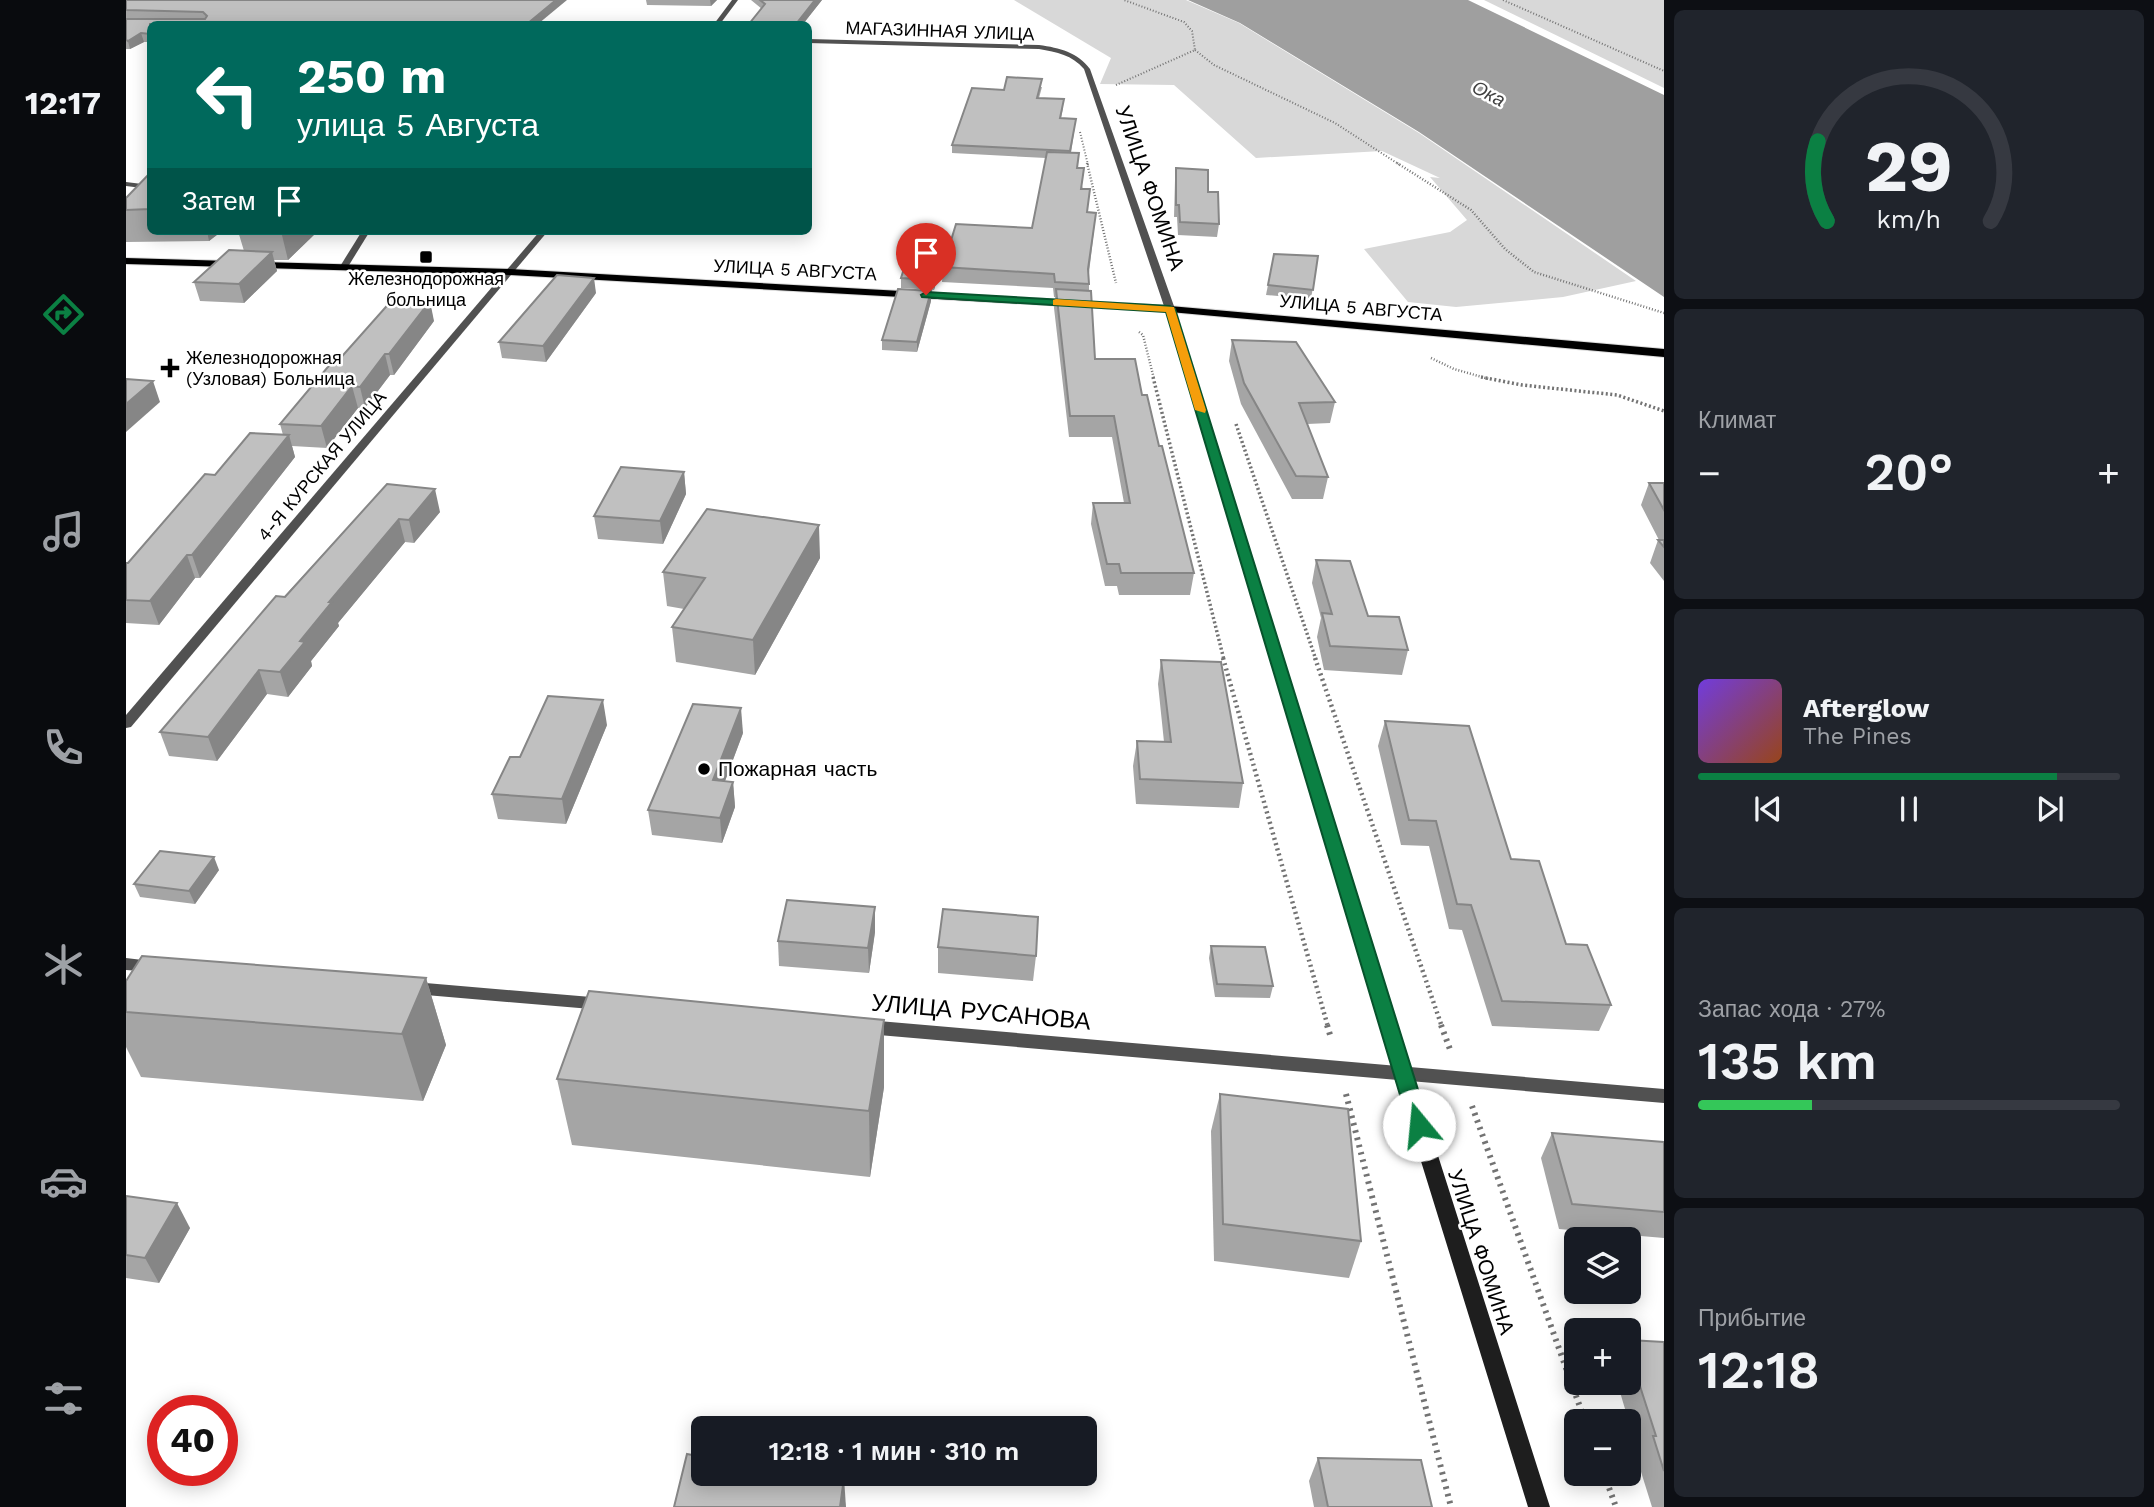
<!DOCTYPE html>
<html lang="ru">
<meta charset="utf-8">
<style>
:root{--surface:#171b24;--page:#20242c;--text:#f1f3f6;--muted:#9ea1a6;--line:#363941;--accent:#0b8043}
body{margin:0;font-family:"Work Sans",sans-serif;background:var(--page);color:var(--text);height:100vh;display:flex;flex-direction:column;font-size:26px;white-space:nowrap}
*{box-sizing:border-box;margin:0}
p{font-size:23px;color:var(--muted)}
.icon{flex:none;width:38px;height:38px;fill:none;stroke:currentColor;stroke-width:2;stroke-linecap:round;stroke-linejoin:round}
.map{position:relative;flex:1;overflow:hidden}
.drawer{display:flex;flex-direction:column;gap:10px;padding:10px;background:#0d0f14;width:490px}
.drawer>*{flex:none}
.banner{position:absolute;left:21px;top:21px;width:665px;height:214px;border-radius:10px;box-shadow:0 4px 18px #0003;background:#00695c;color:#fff;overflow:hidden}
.tools{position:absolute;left:1438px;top:1227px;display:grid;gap:14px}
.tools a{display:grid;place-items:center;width:77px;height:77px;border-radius:10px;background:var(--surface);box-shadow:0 4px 18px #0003;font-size:35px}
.speed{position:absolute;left:21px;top:1395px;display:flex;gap:14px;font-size:35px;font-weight:700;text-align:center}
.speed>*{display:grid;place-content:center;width:91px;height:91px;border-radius:50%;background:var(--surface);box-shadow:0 4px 18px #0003;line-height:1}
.speed .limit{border:10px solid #d22;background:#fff;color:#111}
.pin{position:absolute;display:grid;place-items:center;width:60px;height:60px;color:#fff;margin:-72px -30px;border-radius:50% 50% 50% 0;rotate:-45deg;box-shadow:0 0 7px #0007}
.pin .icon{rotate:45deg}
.me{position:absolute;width:77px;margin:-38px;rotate:343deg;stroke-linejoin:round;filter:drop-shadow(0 0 5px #0008)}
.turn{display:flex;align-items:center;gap:24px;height:147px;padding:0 35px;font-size:32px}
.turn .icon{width:91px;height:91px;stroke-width:2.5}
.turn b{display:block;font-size:49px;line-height:60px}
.then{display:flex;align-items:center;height:66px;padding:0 35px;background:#0003;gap:14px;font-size:26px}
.big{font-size:52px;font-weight:600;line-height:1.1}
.drawer .tile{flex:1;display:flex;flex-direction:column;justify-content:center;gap:10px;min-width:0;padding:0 24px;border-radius:10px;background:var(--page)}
.drawer .dial{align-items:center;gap:0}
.dial svg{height:182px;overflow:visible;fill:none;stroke:var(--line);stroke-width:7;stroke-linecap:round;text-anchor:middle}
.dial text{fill:var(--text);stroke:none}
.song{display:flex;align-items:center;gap:21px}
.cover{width:84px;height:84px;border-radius:10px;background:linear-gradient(135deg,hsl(260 70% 55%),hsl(20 70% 35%))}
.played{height:7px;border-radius:4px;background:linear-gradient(90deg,var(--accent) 85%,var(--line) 85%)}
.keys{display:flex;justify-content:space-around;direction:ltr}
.heat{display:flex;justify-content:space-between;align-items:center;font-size:38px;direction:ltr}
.charge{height:10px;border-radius:5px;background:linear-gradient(90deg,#34c759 27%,var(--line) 0)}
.trip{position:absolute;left:565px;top:1416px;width:406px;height:70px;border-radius:10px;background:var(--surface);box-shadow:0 4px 18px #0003;font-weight:600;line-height:70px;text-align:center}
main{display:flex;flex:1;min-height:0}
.tab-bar{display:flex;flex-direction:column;width:126px;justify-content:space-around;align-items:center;background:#090b0e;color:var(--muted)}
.tab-bar .icon{width:49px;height:49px}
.tab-bar .current{color:var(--accent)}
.tab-bar b{font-size:32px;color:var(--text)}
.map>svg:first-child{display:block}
.green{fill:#d8d8d8}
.water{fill:#9f9f9f}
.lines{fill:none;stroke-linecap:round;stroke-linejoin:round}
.primary-casing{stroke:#dbdbdb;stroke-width:2}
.path-far4{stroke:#737373;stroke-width:2;stroke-dasharray:1 2;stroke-linecap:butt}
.path-far3{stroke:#737373;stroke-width:2.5;stroke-dasharray:1 2;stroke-linecap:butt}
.path-far2{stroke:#737373;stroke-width:3.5;stroke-dasharray:2 2.5;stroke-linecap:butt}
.path-far1{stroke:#737373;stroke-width:4.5;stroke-dasharray:2 3.5;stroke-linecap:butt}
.path{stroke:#737373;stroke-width:6;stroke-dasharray:2.5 5;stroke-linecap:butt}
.lane{fill:#515151;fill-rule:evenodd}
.street{fill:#515151;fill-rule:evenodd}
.secondary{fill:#1e1e1e;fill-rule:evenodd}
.primary{fill:#000;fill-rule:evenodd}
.wall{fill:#a5a5a5}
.shaded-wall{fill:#868686}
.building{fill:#c0c0c0;stroke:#868686;stroke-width:2}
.route{fill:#0b8043;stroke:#07532c;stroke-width:2}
.slow{fill:#f59e0b}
.poi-dot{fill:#000;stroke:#fff;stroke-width:2.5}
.labels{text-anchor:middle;stroke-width:5;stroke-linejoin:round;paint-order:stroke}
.far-street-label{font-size:18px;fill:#000;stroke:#fff}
.far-poi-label{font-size:18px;fill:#000;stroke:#fff}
.far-water-label{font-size:19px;font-style:italic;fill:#404040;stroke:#fff}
.street-label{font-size:21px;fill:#000;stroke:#fff}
.poi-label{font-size:21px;fill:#000;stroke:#fff;text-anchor:start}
.near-street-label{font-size:24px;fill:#000;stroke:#fff}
</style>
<main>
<nav class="tab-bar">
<b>12:17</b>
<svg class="icon current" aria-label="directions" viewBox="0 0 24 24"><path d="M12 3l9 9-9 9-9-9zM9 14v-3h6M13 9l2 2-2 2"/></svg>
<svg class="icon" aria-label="music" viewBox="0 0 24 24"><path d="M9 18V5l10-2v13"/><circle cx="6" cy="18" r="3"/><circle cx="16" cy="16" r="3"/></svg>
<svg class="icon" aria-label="phone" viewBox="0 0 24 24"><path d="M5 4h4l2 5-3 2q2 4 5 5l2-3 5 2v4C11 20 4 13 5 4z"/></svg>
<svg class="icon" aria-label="climate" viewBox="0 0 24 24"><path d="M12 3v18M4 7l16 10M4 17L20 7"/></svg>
<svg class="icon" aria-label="car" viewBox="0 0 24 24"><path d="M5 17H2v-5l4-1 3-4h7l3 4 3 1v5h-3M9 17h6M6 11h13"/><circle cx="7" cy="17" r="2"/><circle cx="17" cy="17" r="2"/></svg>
<svg class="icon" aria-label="filters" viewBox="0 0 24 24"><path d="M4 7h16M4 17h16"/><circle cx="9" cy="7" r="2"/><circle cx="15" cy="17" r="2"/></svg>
</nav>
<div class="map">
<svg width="1538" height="1507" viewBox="0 0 1538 1507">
<rect width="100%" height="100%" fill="#fff"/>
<!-- green -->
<g class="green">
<path d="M888 0H1060L1113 23 1293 133 1510 281 1437 297 1330 307 1282 302 1238 249 1324 232 1341 220 1304 177 1314 178 1256 151 1130 158 1048 85 974 84 985 58Z"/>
<path d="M1358 0H1538V88Z"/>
</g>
<!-- water -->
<path class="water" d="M1062 0H1342L1538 95V297L1293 132 1114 23Z"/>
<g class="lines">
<defs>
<path id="primary" d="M0 258 384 269 1044 306 1538 349V357L1044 312 384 275 0 264Z"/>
</defs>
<!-- primary casing -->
<use href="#primary" class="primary-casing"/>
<!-- path-far4 -->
<g class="path-far4">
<path d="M1377 0 1538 71"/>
<path d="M1069 50 1088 65 1209 123 1274 165"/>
<path d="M990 85 1069 50 1066 31 1058 22 998 0"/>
<path d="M954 132 962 165"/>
</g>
<!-- path-far3 -->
<g class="path-far3">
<path d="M961 163 990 283"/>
<path d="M1271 163 1345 210 1379 249 1408 272 1538 313"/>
<path d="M1013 332 1017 335 1028 379"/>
<path d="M1305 358 1328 369 1363 379"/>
</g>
<!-- path-far2 -->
<g class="path-far2">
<path d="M1027 377 1098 660"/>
<path d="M1355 377 1396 385 1491 395 1538 411"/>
<path d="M1110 424 1190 660"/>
</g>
<!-- path-far1 -->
<g class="path-far1">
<path d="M1097 658 1202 1027"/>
<path d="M1189 658 1316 1027"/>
</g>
<!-- path -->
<g class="path">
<path d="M1201 1025 1205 1038"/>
<path d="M1315 1025 1325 1052"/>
<path d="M1220 1094 1325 1507"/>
<path d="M1346 1106 1459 1421"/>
<path d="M1478 1474 1490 1507"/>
</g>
<!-- lane -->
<g class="lane">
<path d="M0 182 24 185V189L0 186Z"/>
<path d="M236 231H244L220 270H214L213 268Z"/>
<path d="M0 958 33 962 35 966 33 970 27 972 0 970Z"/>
<path d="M288 982 477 998 483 999 485 1004 483 1009 477 1010 288 994 282 992 280 988 282 984Z"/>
<path d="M741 1020 1538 1089V1103L741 1034 735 1032 733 1027 735 1022Z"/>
</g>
<!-- street -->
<g class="street">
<path d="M606 0H612L594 24H588Z"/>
<path d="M682 39 913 45C934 48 951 52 964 69L1049 309 1047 311 1039 309 958 69C946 55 931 52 913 49L682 43Z"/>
<path d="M414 231H422L5 727 0 728V715Z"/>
</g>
<!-- secondary -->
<path class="secondary" d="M1044 306 1049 309 1286 1074 1424 1507H1402L1268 1074 1039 309Z"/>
<!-- primary -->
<use href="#primary" class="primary"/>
</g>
<!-- wall -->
<g class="wall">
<path d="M0 0H441L24 24V42H18L4 49H0V19H40L0 18Z"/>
<path d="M520 0H591L585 6 521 5Z"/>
<path d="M625 0H696L677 24H623L636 9Z"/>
<path d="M916 87 913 98 937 108 935 118 950 119 945 153 952 168 962 212 970 213 963 273V291L969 359 1016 395 1033 446 1068 573 1064 595H993L991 586H979L965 524 967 503H998L986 437H943L928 308 929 297H928L927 288 816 282 817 267 906 228 920 158 826 153V145L878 90Z"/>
<path d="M1050 168 1082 192 1093 224 1091 237 1052 235 1051 217H1048L1049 180Z"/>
<path d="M24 173V231H96L83 241 0 242V198Z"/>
<path d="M112 231H192L162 260H148L151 271 118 303 74 301 68 282 118 251Z"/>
<path d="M1148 254 1192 256 1185 299 1140 295Z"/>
<path d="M815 255V265L808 290 775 288V278Z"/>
<path d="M470 293 420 362 376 358 373 342Z"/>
<path d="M805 301 791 352 756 350V340Z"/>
<path d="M308 321 268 375H264L239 408H232L201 448 166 446 169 457 74 578H69L33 625 0 623V563H2L89 475 157 435 154 424 211 362Z"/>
<path d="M1106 340 1209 402 1204 423 1181 424 1202 477 1197 499H1166L1115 404 1103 361Z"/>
<path d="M558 472 560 494 537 544 472 539 468 516Z"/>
<path d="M1523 483H1538V581L1524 563 1532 540H1533L1515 505Z"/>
<path d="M261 484 314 512 288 543 279 542 212 623 213 626 185 661 186 666 162 697 141 694 91 761 43 756 34 732Z"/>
<path d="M694 558 629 675 550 662 546 627 558 609 541 606 537 572Z"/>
<path d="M1190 560 1242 616 1282 650 1276 675 1198 670 1191 637 1195 618 1186 583Z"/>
<path d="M1035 660 1117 783 1113 808 1010 804 1007 766 1011 741 1038 742 1032 684Z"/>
<path d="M1259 721 1385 859 1440 944 1485 1005 1473 1031 1366 1026 1336 930 1323 929 1303 846 1275 845 1252 746Z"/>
<path d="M481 725 440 824 372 819 366 794 394 757Z"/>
<path d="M617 733 599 781 607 782 609 807 596 843 526 835 522 810Z"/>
<path d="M93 870 69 904 14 897 8 884Z"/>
<path d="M749 932 743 973 653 966 652 941Z"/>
<path d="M1085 946 1147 986 1144 998 1089 997 1083 958Z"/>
<path d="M812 947 910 956 907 981 812 973Z"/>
<path d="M300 978 320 1045 297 1101 15 1077 0 1047V981Z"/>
<path d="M431 1079 758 1087 744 1177 446 1145Z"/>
<path d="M1094 1094 1235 1241 1223 1278 1088 1261 1085 1131Z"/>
<path d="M1426 1133 1538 1142V1238L1433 1229 1415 1158Z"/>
<path d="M0 1196 64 1228 33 1283 0 1278Z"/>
<path d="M1538 1342V1507H1526L1511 1459 1513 1456 1491 1382H1503V1352Z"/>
<path d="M1192 1458 1306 1507H1188L1183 1481Z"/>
</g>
<!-- shaded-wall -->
<g class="shaded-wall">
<path d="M430 0H441L412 24H401Z"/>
<path d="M584 0H591L585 6Z"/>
<path d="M689 0H696L677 24H670Z"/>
<path d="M15 33 18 42 4 49 2 41Z"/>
<path d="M81 231H96L83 241Z"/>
<path d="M155 231H192L162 260Z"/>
<path d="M146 252 151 271 118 303 113 284Z"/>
<path d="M815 255V265L808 290V280Z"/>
<path d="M468 278 470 293 420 362 417 346Z"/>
<path d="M805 291V301L791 352V342Z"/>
<path d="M304 301 308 321 268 375 263 354Z"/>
<path d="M259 354 264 375 239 408 234 387Z"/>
<path d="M27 381 34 402 0 432V404Z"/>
<path d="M226 386 232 408 201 448 195 426Z"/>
<path d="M163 435 169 457 74 578 66 555Z"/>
<path d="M558 472 560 494 537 544 534 521Z"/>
<path d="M309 489 314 512 288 543 283 520Z"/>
<path d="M273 519 279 542 212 623 213 626 185 661 186 666 162 697 154 672 174 641 203 602Z"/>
<path d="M693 525 694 558 629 675 627 640Z"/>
<path d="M61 555 69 578 33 625 24 601Z"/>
<path d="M133 670 141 694 91 761 82 737Z"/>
<path d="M477 700 481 725 440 824 436 799Z"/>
<path d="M615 708 617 733 590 805 587 780Z"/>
<path d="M607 782 609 807 596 843 594 818Z"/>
<path d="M88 857 93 870 69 904 63 891Z"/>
<path d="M749 907V932L743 973 742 948Z"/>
<path d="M300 978 320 1045 297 1101 276 1034Z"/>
<path d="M758 1020V1087L744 1177 743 1111Z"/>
<path d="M51 1203 64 1228 33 1283 19 1258Z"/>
<path d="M718 1478 720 1507H714Z"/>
</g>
<!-- building -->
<g class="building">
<path d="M0 0H430L401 24H24V34L15 33 2 41 0 40V19H79L81 16 77 12 0 10Z"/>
<path d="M634 0H689L670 24H623L639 4Z"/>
<path d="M881 77 916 79 911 98 938 99 934 118 950 119 944 151 826 145 846 88 878 90Z"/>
<path d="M921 152 953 153 951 168H958L955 189H964L961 212 970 213 962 269 963 284 929 282 928 274 817 267 830 224 906 228Z"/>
<path d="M1050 168 1082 170V192H1092L1093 224 1054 222 1053 205H1050Z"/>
<path d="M24 173V209L0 210V198Z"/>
<path d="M103 250 146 252 113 284 68 282Z"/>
<path d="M783 253 815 255 808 280 775 278Z"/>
<path d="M1148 254 1192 256 1187 290 1142 285Z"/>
<path d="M431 275 468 278 417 346 373 342Z"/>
<path d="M772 289 805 291 791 342 756 340Z"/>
<path d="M930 289 965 291 969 359H1009L1016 395H1021L1033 446H1036L1068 573H995L993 564H981L967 503H1004L988 416H944Z"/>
<path d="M266 300 304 301 263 354H259L234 387 226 386 195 426 154 424 206 362H211Z"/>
<path d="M1106 340 1170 342 1209 402 1173 403 1202 477 1170 476 1118 383Z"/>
<path d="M0 379 27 381 0 404Z"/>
<path d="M124 433 163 435 66 555H61L24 601 0 600V563H2L79 474 89 475Z"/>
<path d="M495 467 558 472 534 521 468 516Z"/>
<path d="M1523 483H1538V510Z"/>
<path d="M261 484 309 489 283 520 273 519 203 602H206L174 641 179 642 154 672 133 670 82 737 34 732 150 596 159 597Z"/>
<path d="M581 509 693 525 627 640 546 627 579 578 537 572Z"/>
<path d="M1532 540H1538V547Z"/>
<path d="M1190 560 1224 561 1242 616 1273 617 1282 650 1204 646 1196 613 1206 614Z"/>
<path d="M1035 660 1095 662 1117 783 1014 779 1011 741 1045 742Z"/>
<path d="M422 696 477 700 436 799 366 794 384 757H394Z"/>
<path d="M567 704 615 708 587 780 607 782 594 818 522 810Z"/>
<path d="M1259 721 1343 726 1385 859 1413 861 1440 944 1461 945 1485 1005 1376 1001 1345 905 1331 904 1310 821 1283 820Z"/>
<path d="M34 851 88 857 63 891 8 884Z"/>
<path d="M661 900 749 907 742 948 652 941Z"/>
<path d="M817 909 912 917 910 956 812 947Z"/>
<path d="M1085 946 1139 947 1147 986 1091 984Z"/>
<path d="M16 956 300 978 276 1034 0 1012V981Z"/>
<path d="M463 991 758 1020 743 1111 431 1079Z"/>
<path d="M1094 1094 1222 1109 1235 1241 1097 1224Z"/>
<path d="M1426 1133 1538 1142V1212L1446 1204Z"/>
<path d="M0 1196 51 1203 19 1258 0 1255Z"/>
<path d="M1503 1340 1538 1342V1471L1527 1436H1530L1503 1352Z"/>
<path d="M561 1454 578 1457V1474H691L718 1478 714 1507H548Z"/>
<path d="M1192 1458 1295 1460 1306 1507H1202Z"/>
</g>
<!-- route -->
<path class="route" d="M800 292 1044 306 1049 309 1303 1125 1300 1131 1293 1134 1286 1131 1283 1125 1040 312 796 297 795 295Z"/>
<!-- slow -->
<path class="slow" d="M930 299 1048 307 1080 410 1079 413 1069 410 1040 312 927 305V300Z"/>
<!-- markers -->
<g class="poi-dot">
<rect x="293" y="250" width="14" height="14" rx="3.5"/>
<path d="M40.5 357.5h7v7h7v7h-7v7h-7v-7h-7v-7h7z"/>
<circle cx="578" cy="769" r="7"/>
</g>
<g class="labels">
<!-- far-street labels -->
<g class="far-street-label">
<text transform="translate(814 31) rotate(2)" y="6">МАГАЗИННАЯ УЛИЦА</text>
<text transform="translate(669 270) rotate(3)" y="6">УЛИЦА 5 АВГУСТА</text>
<text transform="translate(1235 308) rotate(5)" y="6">УЛИЦА 5 АВГУСТА</text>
<text transform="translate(196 466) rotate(-50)" y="6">4-Я КУРСКАЯ УЛИЦА</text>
</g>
<!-- far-poi labels -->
<g class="far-poi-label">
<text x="300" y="285">Железнодорожная<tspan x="300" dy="21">больница</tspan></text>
<text x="60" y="364" text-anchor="start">Железнодорожная<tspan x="60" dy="21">(Узловая) Больница</tspan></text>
</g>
<!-- far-water labels -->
<g class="far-water-label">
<text transform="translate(1363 93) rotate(28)" y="7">Ока</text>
</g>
<!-- street labels -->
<g class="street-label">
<text transform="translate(1024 188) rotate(71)" y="7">УЛИЦА ФОМИНА</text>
<text transform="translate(1355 1252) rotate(72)" y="7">УЛИЦА ФОМИНА</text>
</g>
<!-- poi labels -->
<g class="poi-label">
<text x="592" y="776">Пожарная часть</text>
</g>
<!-- near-street labels -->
<g class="near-street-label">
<text transform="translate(855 1012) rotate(5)" y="8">УЛИЦА РУСАНОВА</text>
</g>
</g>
</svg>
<div class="tools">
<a><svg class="icon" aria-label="layers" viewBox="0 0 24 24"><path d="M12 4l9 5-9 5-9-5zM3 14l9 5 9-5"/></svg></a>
<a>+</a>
<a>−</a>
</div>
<div class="speed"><div class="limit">40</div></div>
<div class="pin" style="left:800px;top:295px;background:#d93025"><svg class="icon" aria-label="arrive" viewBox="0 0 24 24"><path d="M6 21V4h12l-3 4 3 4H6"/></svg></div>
<svg class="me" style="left:1293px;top:1125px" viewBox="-20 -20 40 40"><circle r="19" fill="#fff"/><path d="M0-13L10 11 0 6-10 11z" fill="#0b8043"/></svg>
<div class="trip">12:18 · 1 мин · 310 m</div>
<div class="banner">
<div class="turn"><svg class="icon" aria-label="left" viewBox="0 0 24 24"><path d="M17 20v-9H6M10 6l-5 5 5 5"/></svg><div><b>250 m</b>улица 5 Августа</div></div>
<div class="then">Затем<svg class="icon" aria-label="arrive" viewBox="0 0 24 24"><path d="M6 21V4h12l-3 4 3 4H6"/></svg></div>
</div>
</div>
<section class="drawer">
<div class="tile dial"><svg viewBox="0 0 100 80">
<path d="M14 69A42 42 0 1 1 86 69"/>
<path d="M14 69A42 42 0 0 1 10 34" stroke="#0b8043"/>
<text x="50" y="56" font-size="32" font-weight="700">29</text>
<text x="50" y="72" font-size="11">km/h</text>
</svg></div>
<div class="tile"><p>Климат</p>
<div class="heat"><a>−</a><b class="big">20°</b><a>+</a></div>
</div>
<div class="tile">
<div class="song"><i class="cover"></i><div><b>Afterglow</b><p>The Pines</p></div></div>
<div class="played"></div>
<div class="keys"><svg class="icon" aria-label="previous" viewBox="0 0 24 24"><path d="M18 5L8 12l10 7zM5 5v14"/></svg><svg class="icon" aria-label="pause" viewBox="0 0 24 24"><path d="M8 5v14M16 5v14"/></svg><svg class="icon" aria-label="next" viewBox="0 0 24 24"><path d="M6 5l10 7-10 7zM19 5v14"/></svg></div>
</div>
<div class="tile"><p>Запас хода · 27%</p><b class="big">135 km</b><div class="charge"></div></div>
<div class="tile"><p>Прибытие</p><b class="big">12:18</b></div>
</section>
</main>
